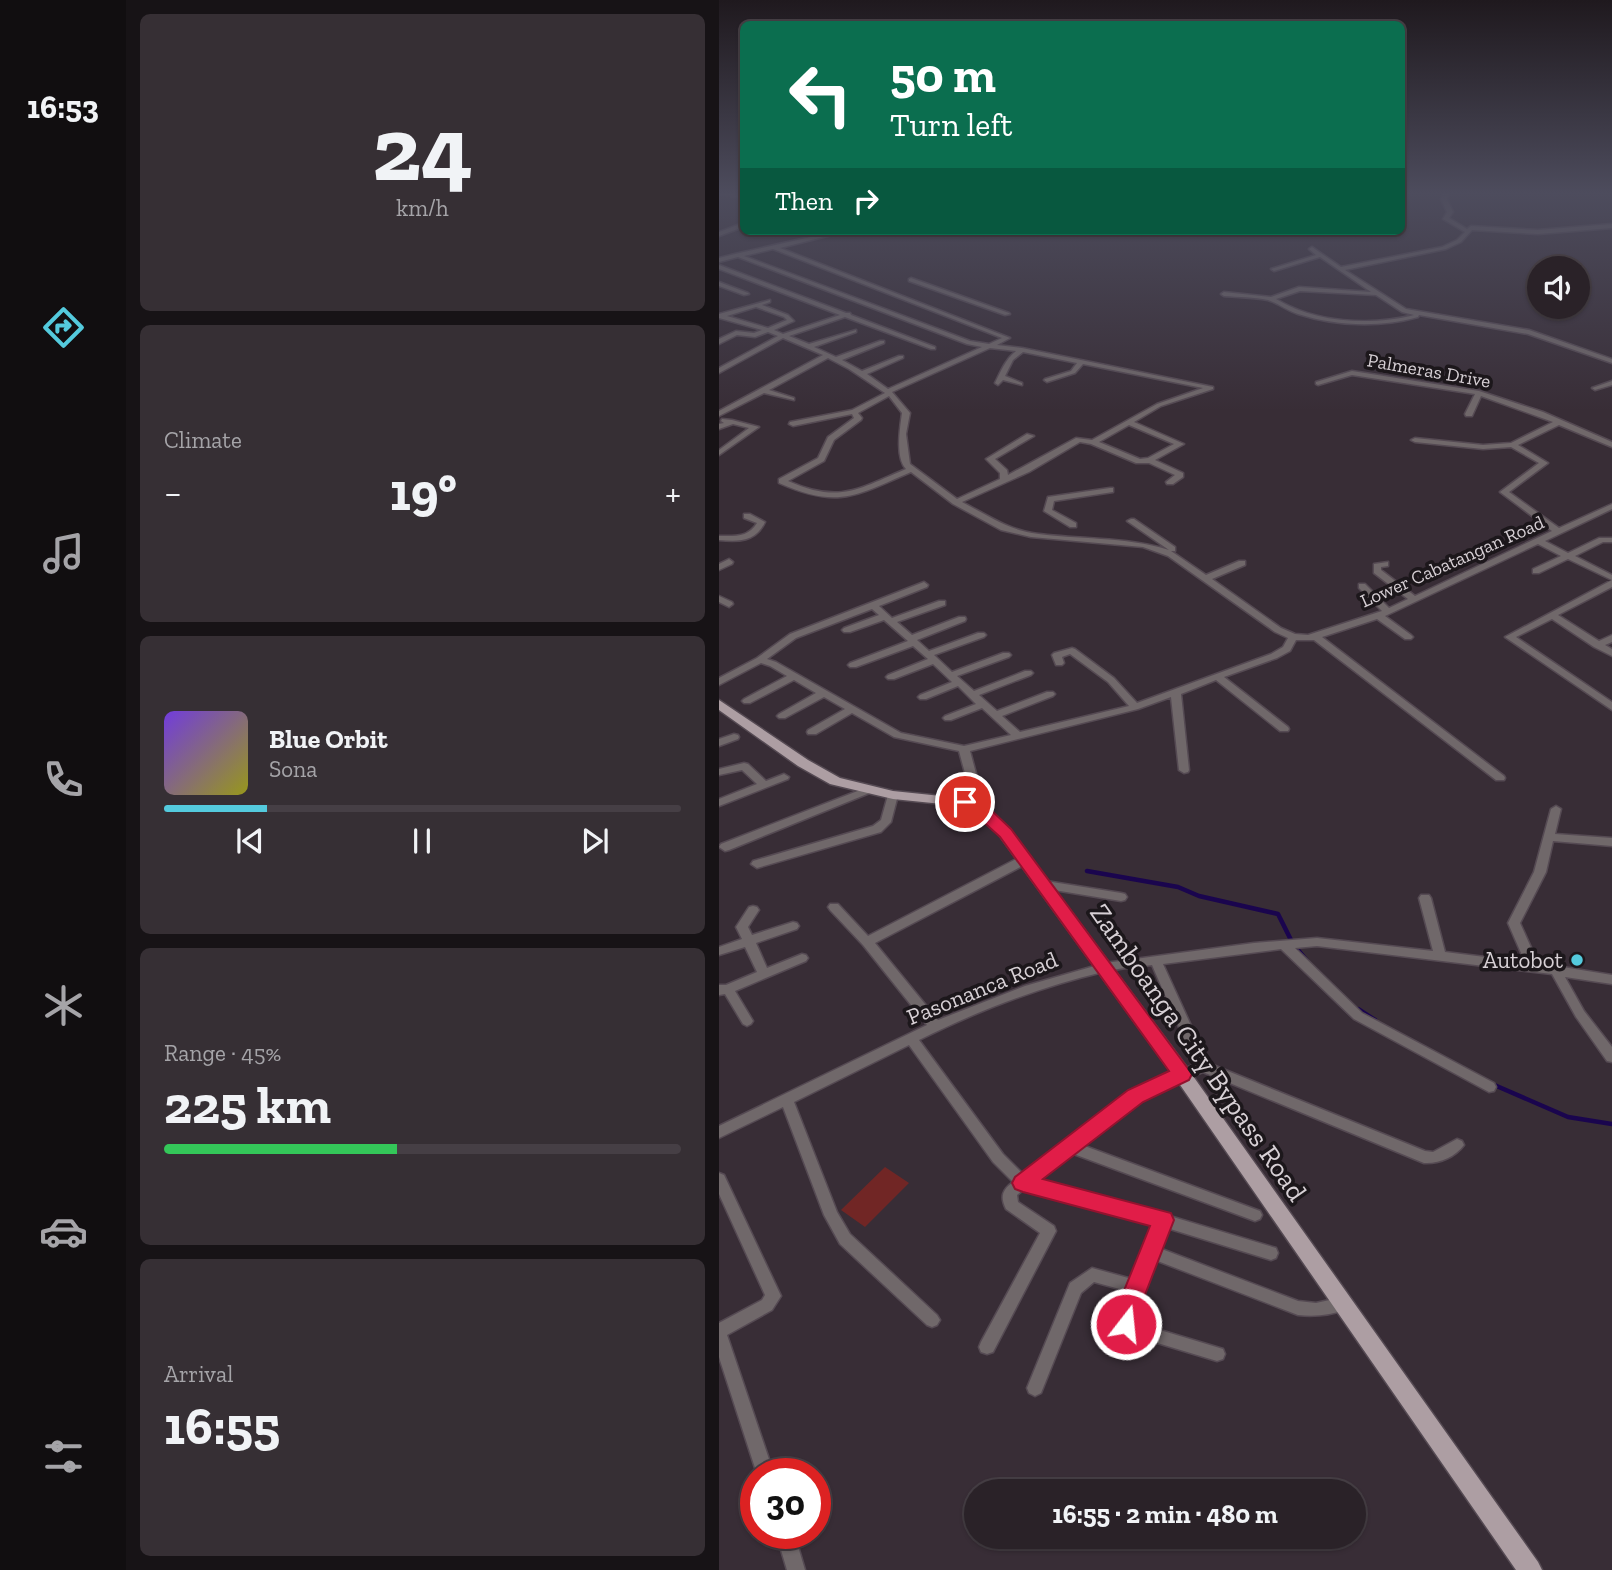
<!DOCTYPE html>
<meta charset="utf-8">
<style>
:root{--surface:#2a2228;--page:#362f34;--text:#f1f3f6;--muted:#a5a4a8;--line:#463f45;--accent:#54cadd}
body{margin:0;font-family:"Zilla Slab",serif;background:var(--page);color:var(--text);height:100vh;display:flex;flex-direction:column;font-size:26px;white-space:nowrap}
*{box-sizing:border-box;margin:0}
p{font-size:23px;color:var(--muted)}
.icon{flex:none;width:38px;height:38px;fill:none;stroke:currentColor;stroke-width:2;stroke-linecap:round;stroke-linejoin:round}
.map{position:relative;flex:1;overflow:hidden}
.panel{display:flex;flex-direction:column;gap:14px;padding:14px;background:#171316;width:593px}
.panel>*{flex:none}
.hud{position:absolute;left:21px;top:21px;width:665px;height:214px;border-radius:10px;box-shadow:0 2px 5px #0004,0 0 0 2px var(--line);background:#0b6e4f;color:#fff;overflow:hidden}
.buttons{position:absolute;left:808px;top:256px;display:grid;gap:14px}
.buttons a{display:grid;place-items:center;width:63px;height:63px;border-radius:50%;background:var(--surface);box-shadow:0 2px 5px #0004,0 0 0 2px var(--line);font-size:35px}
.speed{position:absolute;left:21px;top:1458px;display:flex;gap:14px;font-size:35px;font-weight:700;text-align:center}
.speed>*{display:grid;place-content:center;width:91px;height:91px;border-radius:50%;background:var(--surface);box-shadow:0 2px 5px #0004,0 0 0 2px var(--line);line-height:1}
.speed .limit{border:10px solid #d22;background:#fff;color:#111}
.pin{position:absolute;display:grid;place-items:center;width:60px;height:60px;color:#fff;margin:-30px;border:4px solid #fff;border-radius:50%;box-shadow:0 2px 7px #0007}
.me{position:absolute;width:77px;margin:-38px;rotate:16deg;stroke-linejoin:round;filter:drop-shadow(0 0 5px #0008)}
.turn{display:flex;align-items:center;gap:24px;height:147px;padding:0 35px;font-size:32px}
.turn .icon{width:91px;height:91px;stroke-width:2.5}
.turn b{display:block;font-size:49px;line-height:60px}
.then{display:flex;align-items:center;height:66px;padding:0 35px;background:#0003;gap:14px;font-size:26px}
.big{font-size:52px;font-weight:800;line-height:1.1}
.panel .tile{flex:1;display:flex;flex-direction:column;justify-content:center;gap:10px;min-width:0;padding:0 24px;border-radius:10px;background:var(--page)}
.panel .dial{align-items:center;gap:0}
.dial b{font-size:91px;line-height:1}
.song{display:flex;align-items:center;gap:21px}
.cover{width:84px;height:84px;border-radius:10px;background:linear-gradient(135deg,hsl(260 70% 55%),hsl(60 70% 35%))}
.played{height:7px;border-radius:4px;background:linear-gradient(90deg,var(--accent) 20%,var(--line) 20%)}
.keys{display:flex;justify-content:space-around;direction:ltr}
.heat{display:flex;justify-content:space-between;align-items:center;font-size:38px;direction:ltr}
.charge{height:10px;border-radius:5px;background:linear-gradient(90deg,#34c759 45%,var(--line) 0)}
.trip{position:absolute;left:245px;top:1479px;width:402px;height:70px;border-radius:35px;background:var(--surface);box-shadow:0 2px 5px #0004,0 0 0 2px var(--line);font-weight:800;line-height:70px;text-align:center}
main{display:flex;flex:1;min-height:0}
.tabs{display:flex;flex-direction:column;width:126px;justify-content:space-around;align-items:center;background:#110e10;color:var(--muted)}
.tabs .icon{width:49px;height:49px}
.tabs .selected{color:var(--accent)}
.tabs b{font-size:32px;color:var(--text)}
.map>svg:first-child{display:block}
.green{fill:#712625}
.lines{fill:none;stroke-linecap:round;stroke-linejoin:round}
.stream{stroke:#1a054e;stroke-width:4.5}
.minor-casing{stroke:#554a53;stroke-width:3}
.major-casing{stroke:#554a53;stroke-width:3}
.minor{fill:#70686a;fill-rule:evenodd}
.major{fill:#ad9ea3;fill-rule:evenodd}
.route{fill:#e11d48;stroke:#92132f;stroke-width:2}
.poi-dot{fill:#54cadd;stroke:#1c171b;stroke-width:2.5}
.labels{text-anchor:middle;stroke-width:7;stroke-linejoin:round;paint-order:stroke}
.far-street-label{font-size:19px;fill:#d7d0d5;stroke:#1c171b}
.poi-label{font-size:23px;fill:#d7d0d5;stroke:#1c171b;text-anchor:end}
.street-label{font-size:23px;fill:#d7d0d5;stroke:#1c171b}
.near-street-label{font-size:28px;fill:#d7d0d5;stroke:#1c171b}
</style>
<main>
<nav class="tabs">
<b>16:53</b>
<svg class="icon selected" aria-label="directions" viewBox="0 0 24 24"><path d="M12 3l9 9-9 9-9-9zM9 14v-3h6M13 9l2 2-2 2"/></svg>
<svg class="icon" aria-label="music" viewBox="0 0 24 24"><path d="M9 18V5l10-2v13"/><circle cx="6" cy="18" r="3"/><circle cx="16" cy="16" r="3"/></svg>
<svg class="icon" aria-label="phone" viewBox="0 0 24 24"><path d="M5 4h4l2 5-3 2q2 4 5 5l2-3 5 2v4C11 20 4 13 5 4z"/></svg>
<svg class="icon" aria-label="climate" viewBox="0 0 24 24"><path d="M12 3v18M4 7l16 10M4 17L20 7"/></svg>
<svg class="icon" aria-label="car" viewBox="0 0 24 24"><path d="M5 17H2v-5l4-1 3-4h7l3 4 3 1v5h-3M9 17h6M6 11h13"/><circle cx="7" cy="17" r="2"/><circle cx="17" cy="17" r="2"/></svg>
<svg class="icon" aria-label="filters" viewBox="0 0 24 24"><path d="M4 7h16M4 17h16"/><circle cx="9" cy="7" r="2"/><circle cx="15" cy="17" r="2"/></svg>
</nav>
<section class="panel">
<div class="tile dial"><b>24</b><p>km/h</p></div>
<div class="tile"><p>Climate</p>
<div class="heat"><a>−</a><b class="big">19°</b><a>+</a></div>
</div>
<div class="tile">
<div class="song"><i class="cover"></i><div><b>Blue Orbit</b><p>Sona</p></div></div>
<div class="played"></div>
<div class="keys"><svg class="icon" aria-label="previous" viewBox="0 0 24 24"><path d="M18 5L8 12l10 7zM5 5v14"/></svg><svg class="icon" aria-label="pause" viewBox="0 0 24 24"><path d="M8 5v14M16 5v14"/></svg><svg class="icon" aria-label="next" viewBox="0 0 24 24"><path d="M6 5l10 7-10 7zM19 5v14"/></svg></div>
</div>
<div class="tile"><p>Range · 45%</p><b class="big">225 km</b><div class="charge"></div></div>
<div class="tile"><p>Arrival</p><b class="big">16:55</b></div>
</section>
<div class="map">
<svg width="893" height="1570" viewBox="0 0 893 1570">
<rect width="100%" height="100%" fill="#382d36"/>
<!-- green -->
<path class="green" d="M166 1167 190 1183 146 1227 122 1210Z"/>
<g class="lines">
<!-- stream -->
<g class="stream">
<path d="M368 871 459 887 480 896 559 914 572 940"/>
<path d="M579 950 588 961"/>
<path d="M639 1009 656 1020"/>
<path d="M773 1084 849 1117 893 1124"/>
</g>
<defs>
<g id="minor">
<path d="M0 192 24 196V198L0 194Z"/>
<path d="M725 192H730L728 199 734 212 730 218 748 229 752 226 819 230 893 224V228L819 234 753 230 742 242 727 249 626 270 687 309 810 330 893 359V363L809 334 700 315 699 317C660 328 617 326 579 314 569 311 559 303 549 300 535 297 519 297 505 296L502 294 505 292 552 297 580 287 652 292 601 257 555 271 552 269 597 255 590 249 593 247 622 267 723 247 738 240 746 232 724 219 728 212 722 199ZM581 291 657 295 683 312 695 315C652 326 596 323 557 299Z"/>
<path d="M24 223V227L0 236V232Z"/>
<path d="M118 231H128L61 248 291 338 278 345 303 348 494 387V389L442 406 415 422 465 444 436 460 464 473V477L454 484H448L447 482 456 475 430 463H417L372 444 361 442 310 472 243 502C266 514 288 529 313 533 359 540 405 536 450 550L408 521 412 519H415L456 547V551H452L487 575 520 561H526V565L493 579 562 628 576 634 589 635 663 611 640 588V584H646L670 608 689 599 655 573V564L669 562V566L662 567V570L696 596 833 531 781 492 820 463 792 447 764 449 696 442 692 440 696 438 764 445 792 443 834 422 762 396 753 416H747L746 414 756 394 633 375 599 385 597 384V382L633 371 760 391 824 412 893 442V447L840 425 799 445 829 463 790 492 840 528 893 504V509L826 541 849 553 880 538H893V542H884L856 556 893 575V587L839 615 880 641 893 635V642L886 645 893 649V656L875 647 833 619 797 637 893 702V710L786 637 893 580 849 559 820 573H814V569L842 556 819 544 666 616 692 635 694 637 692 639H686L658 619 603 637 785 776 786 778 785 780H777L595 640H577L571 651 558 658 505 677 569 727 570 729 569 731H561L497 680 462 694 470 770 469 772 465 773 460 770 452 697 419 709 251 751 264 800 258 807 254 808 249 805 253 799 240 751 175 737 133 713 97 734H89L88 732 89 730 126 709 105 697 66 718H60L58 716 60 714 97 693 75 680 31 703H25L23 701 25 699 68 676 51 666 42 663 0 685V678L38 658 71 634 205 582 209 585 208 587 160 606 173 618 220 601H226V605L178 622 193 635 240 617H246L247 619 246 621 198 640 210 651 259 633H265L267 635 265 637 215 655 233 672 284 653H290L292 655 290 657 238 676 255 691 306 671H312L314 673 312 675 260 695 278 711 328 692H334L336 694 334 696 283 716 301 732 410 706 389 682 351 654 343 657 345 663 343 665H337L333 655 335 653 353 648 356 649 395 678 418 703 552 654 564 647 569 638 556 632 449 556 424 547 312 537 282 530 234 504 192 472C136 496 119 509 60 483V479L99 458 109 437 135 418 133 414 74 426 70 424 71 422 133 410 166 393 130 369 109 358 50 390 75 398V400L45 393 0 416V411L104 355 64 338 0 373V368L59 336 49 332 36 337 18 335 0 344V339L17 331 35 333 43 330 0 318V314L51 300V302L43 305 69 315 75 321 55 330 64 334 121 315 0 269V265L127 313H131L132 315 216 347V349H212L126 317 70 336 90 344 137 330V332L95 347 117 357 161 341H165V343L123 360 143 371 180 356H184V358L148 374 169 389 263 347 248 344 19 257 0 262V258L16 254ZM54 249 283 338 270 344 251 341 25 256ZM37 307 65 317 68 320 49 328 8 316ZM271 348 297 351C286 360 282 371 276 383L279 385 284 380 303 385V383L286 376 294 360 304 352 358 363 352 371 326 379 325 380 328 382 356 373 364 364 484 388 438 404 373 440 357 438 289 475 288 470 276 459 315 436 308 434 267 459 281 473V479L238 499 191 464 187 434 191 413 173 392ZM170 396 183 413C181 428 176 458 187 469 139 489 121 504 69 481L105 461 115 440 142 420 143 418 139 413ZM410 425 455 444 429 458 421 459 380 442ZM153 609 160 615 125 628 123 630 125 632H131L165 620 189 641 131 663 129 665 131 667H137L194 646 209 659 169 675 167 677 169 679H175L214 664 233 682 201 695 199 697 201 699H207L239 686 257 704 226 716 224 718 226 720H232L263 708 292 735 245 746 182 733 57 662 48 659 77 638Z"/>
<path d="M267 231H290C285 234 272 234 267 231Z"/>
<path d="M192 278 290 313 291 314 286 315 190 281V279Z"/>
<path d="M0 282 29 293 30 294 25 295 0 286Z"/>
<path d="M893 381V385L876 390 873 388Z"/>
<path d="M3 419 13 420 40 427 0 455V450L30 428 14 424 0 429V424L5 423 2 421Z"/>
<path d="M391 488H394V492L335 501 333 510 357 523V527H351L325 511 329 497Z"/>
<path d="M25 514H31L46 522C37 542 19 542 0 540V536C15 536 29 538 38 523L25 518Z"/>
<path d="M10 559 14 562 13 564 0 570V564Z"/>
<path d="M0 596 13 602 14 604 10 607 0 602Z"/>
<path d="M15 734 19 735 20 737 19 739 0 746V739Z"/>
<path d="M25 763 29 764 47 781 65 774 70 777 69 779 0 806V799L38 784 23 770 0 775V769Z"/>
<path d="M149 787 154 790 153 792 10 850 6 851 0 847 2 844Z"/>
<path d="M174 792 179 795 172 822 162 832 38 868 32 864 34 861 154 826 162 820 169 795Z"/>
<path d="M837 806 842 809 836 834 893 838V846L834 841 827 872 801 923 819 963 893 975V984L846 977 865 1011 893 1047V1062L888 1061 857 1017 833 974 598 946 576 948 643 1013 775 1083 777 1087 775 1091 770 1092 635 1019 562 949 444 964 489 1063 706 1151 714 1152 738 1139 743 1141 745 1145C736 1157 720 1164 705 1163L484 1072 422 1100 363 1145 541 1211 543 1215 541 1219 536 1221 352 1153 317 1180 444 1214 557 1248 559 1253 557 1258 552 1260 448 1228 440 1248 579 1301 597 1303 624 1297 629 1299 632 1304 629 1309C612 1315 597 1317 579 1315L436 1260 413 1319 421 1324 504 1349 506 1354 504 1359 498 1361 412 1335 402 1329 397 1318 408 1291 375 1282 362 1293 322 1393 316 1396 310 1393 308 1388 351 1283 373 1268 413 1279 435 1224 305 1189 298 1195 299 1202 335 1226 337 1231 274 1352 268 1354 262 1352 260 1347 262 1342 321 1233 287 1209C281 1197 283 1190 294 1182L274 1162 190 1045 75 1102 118 1212 131 1234 218 1315 221 1320 218 1325 213 1327 208 1325 121 1244 105 1215 64 1107 0 1138V1126L208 1025 144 945 111 910 109 907 111 904H119L149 936 303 856H311L313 859 311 862 156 943 219 1020 306 986 386 963 535 943 598 938 714 951 700 898 702 895H710L712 898 726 952 806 962 789 923 815 872 832 809ZM433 965 476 1064 412 1092 304 1174 284 1154 200 1040C258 1011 321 987 384 972 400 968 417 967 433 965Z"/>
<path d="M327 881 402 893 406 894 408 897 406 900 402 901 323 888 321 885 323 882Z"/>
<path d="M34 906 38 907 40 910 29 927 33 935 74 922 78 923 80 926 78 929 37 943 48 968 83 954 87 955 89 958 87 961 16 991 34 1021 32 1024 28 1026 24 1024 6 994 0 995V985H7L38 972 26 947 0 955V947L23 939 17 927 30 907Z"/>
<path d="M0 1173 5 1175 62 1296 53 1310 8 1335 55 1474H38L0 1357V1323L43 1300 46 1295 0 1194Z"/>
<path d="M57 1533H75L86 1570H68Z"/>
</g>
<path id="major" d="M0 700 89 760 121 778 174 791 251 799 269 809 291 830 469 1069 819 1562 823 1570H797L457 1079 281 836 259 815 243 806 174 799 111 784 79 766 0 710Z"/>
</defs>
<!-- minor casing -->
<use href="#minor" class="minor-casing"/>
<!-- major casing -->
<use href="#major" class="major-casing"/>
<!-- minor -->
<use href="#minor" class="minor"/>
<!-- major -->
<use href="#major" class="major"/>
</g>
<!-- sky -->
<linearGradient id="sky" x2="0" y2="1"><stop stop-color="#1f191e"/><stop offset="0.47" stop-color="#4d4c5d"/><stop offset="1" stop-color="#4d4c5d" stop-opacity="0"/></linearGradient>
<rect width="893" height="411" fill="url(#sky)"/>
<!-- route -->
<path class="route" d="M246 797 270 808 292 829 473 1074 470 1080 424 1102 324 1179 452 1213 455 1220 417 1318 415 1331 407 1334 399 1331 394 1318 431 1226 304 1192 296 1189 293 1183 296 1177 409 1090 450 1071 281 837 258 816 241 806V799Z"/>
<!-- markers -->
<circle class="poi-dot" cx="858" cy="960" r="7"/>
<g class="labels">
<!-- far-street labels -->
<g class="far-street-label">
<text transform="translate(710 370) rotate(10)" y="7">Palmeras Drive</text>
<text transform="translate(733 561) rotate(-24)" y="7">Lower Cabatangan Road</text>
</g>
<!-- poi labels -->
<g class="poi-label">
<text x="844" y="968">Autobot</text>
</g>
<!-- street labels -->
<g class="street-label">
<text transform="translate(263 988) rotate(-22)" y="8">Pasonanca Road</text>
</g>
<!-- near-street labels -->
<g class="near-street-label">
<text transform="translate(480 1052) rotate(55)" y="10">Zamboanga City Bypass Road</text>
</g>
</g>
</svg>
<div class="buttons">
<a><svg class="icon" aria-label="sound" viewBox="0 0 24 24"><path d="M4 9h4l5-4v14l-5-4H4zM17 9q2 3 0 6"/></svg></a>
</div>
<div class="speed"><div class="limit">30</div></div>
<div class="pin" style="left:246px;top:802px;background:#d93025"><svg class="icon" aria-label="arrive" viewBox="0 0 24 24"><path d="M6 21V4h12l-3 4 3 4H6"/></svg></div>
<svg class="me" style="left:407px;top:1324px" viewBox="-20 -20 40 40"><circle r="17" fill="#e11d48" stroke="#fff" stroke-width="3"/><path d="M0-11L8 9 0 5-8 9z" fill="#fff"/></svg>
<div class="trip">16:55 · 2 min · 480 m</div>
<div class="hud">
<div class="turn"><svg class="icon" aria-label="left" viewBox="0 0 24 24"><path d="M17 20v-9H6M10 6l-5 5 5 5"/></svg><div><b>50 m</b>Turn left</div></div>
<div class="then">Then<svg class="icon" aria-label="right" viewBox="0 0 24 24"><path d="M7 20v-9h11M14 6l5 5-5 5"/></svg></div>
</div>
</div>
</main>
